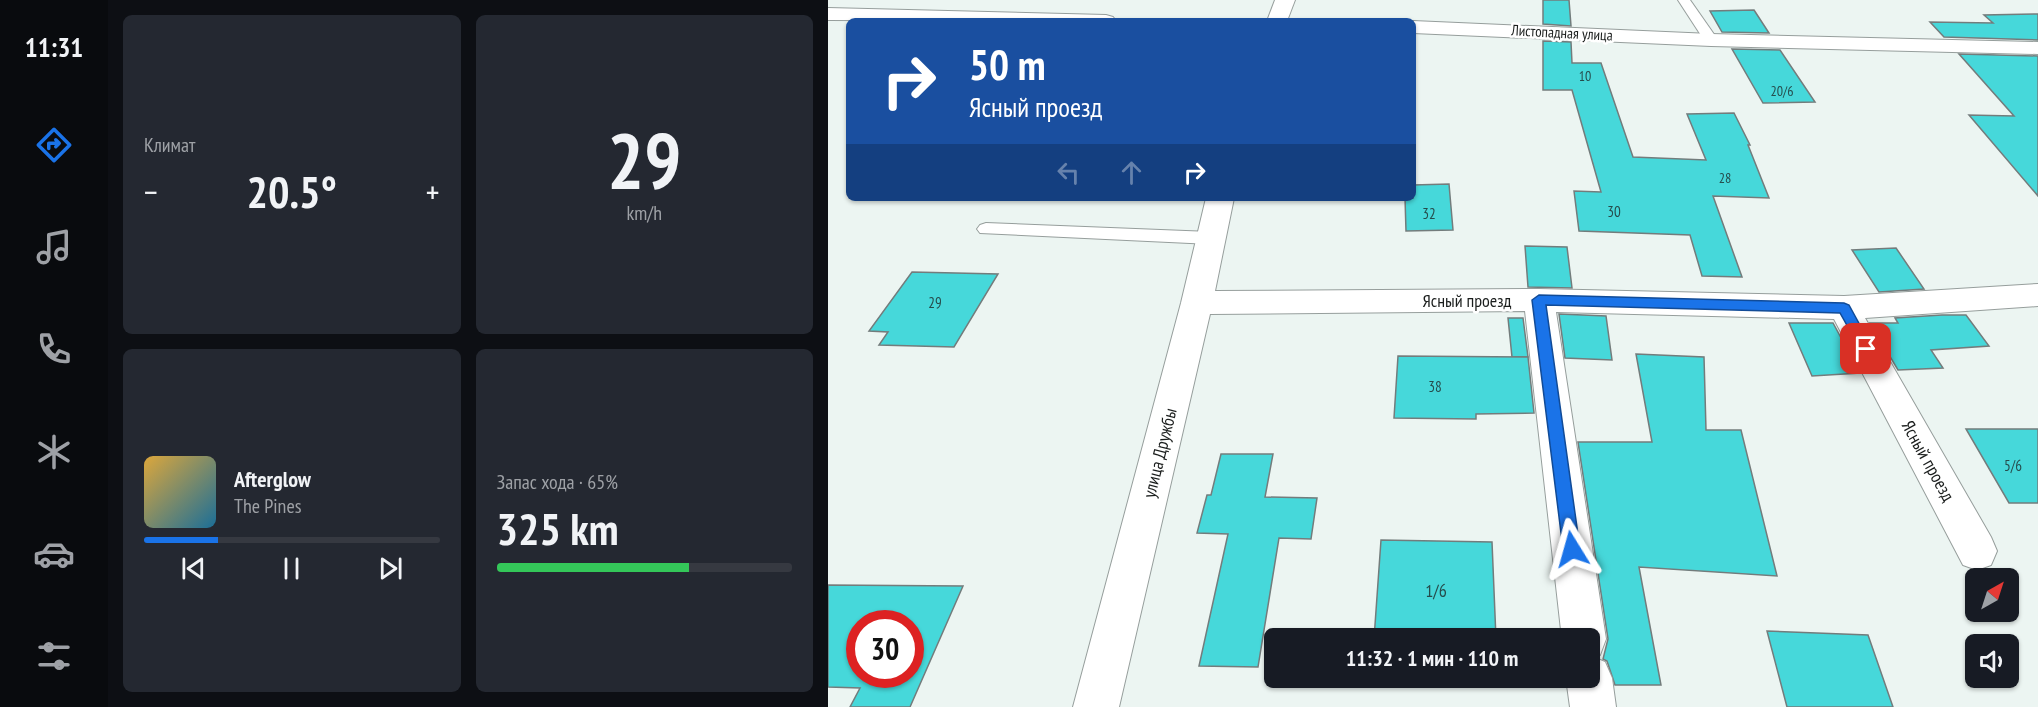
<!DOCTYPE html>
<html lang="ru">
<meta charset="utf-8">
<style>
:root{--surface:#171b24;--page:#242831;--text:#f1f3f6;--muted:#9ea1a6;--line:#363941;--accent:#1a73e8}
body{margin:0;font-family:"PT Sans Narrow",sans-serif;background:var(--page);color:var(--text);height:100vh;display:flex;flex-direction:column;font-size:22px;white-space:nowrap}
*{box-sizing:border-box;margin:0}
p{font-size:20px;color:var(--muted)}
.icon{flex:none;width:33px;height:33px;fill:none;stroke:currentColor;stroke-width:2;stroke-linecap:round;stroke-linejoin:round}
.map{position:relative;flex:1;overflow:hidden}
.drawer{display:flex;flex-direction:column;gap:15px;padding:15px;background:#0d0f14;width:720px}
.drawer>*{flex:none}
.guide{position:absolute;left:18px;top:18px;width:570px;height:183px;border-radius:9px;box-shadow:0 2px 4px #0004;background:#1a4fa0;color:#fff;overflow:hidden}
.needle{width:39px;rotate:39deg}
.controls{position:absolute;left:1137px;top:568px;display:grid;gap:12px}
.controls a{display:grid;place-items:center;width:54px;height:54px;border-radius:9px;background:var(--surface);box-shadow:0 2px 4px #0004;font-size:30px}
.speed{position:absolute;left:18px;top:610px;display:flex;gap:12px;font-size:30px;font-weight:700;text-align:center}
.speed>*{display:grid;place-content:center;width:78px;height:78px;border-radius:50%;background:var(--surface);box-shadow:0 2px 4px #0004;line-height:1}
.speed .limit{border:9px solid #d22;background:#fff;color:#111}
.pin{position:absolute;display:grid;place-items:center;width:51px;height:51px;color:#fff;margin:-26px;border-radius:12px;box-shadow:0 3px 9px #0006}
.me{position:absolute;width:66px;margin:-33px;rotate:352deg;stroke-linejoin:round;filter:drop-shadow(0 0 4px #0008)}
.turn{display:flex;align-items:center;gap:21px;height:126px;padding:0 24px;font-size:27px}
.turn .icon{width:78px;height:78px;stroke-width:2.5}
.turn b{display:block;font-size:42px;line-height:51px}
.lanes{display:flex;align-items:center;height:57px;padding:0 24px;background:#0003;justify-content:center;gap:30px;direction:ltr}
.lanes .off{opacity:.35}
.big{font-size:45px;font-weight:800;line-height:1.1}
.drawer .card{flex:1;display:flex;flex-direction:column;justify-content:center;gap:9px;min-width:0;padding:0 21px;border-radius:9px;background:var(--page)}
.drawer .dial{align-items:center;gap:0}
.dial b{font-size:78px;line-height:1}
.song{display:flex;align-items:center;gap:18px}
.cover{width:72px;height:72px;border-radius:9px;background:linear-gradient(135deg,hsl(40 70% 55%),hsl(200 70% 35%))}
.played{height:6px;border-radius:3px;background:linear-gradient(90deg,var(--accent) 25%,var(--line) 25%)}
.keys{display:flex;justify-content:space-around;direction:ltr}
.heat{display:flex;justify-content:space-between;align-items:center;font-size:33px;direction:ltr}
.charge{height:9px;border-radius:4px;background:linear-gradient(90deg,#34c759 65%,var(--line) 0)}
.drawer .tiles{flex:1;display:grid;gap:15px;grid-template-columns:repeat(2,1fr)}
.trip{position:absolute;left:436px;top:628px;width:336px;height:60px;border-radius:9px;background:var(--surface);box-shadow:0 2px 4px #0004;font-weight:800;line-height:60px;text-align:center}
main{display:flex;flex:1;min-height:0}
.menu{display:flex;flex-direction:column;width:108px;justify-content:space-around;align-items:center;background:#090b0e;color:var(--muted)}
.menu .icon{width:42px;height:42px}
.menu .selected{color:var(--accent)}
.menu b{font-size:27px;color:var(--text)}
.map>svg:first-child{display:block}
.building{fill:#46d8da;stroke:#737c7c;stroke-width:1.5;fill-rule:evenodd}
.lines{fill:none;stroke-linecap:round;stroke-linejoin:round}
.service-casing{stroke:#969e9c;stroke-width:2}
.minor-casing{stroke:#969e9c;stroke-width:2}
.service{fill:#fff;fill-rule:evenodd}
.minor{fill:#fff;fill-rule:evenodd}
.route{fill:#1a73e8;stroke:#114b97;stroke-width:1.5}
.labels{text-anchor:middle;stroke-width:5;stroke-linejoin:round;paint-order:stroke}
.far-number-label{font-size:14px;fill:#264c4c}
.far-street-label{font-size:15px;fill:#1b1e1d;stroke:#fff}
.number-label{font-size:15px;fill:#264c4c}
.street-label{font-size:18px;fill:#1b1e1d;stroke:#fff}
.near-number-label{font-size:18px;fill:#264c4c}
</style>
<main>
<nav class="menu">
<b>11:31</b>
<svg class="icon selected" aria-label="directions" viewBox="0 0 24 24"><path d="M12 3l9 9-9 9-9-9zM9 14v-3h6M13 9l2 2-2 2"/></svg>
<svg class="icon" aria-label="music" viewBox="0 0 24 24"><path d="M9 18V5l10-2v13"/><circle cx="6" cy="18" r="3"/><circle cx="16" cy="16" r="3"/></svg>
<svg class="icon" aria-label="phone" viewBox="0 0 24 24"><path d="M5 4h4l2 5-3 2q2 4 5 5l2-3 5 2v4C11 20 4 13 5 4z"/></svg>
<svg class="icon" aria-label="climate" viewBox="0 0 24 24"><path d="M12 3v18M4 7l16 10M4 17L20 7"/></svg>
<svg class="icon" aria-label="car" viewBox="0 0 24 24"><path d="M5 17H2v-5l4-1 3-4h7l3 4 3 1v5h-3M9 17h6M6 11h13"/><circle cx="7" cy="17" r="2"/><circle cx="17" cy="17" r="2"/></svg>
<svg class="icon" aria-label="filters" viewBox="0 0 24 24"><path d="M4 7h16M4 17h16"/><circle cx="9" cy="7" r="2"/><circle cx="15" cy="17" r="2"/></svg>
</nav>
<section class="drawer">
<div class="tiles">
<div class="card"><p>Климат</p>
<div class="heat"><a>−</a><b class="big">20.5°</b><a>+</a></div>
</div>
<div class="card dial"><b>29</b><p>km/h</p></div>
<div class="card">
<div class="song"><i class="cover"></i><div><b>Afterglow</b><p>The Pines</p></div></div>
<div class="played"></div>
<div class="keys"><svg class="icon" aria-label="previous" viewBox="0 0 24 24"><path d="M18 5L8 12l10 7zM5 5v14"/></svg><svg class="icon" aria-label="pause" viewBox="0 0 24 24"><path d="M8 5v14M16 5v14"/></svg><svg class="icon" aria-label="next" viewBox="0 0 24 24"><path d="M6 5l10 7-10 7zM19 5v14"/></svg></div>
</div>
<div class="card"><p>Запас хода · 65%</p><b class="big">325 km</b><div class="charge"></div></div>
</div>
</section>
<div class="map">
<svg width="1210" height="707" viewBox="0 0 1210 707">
<rect width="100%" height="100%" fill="#ecf5f2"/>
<!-- building -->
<g class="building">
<path d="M715 0H741L743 26 715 24Z"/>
<path d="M926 10 941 33 894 32 882 11Z"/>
<path d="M1210 14V40L1116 37 1102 22 1165 23 1156 15Z"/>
<path d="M715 41 743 42 744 63H773L805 157 878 160 859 114 906 113 922 145H920L941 198 885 196 914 277 874 276 862 235 751 231 746 191 773 192 744 90H715Z"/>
<path d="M904 49 952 50 987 102 935 103Z"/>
<path d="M1131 54 1210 56V196L1141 115 1186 116Z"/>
<path d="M621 184 625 230 578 231 577 198H585V185Z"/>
<path d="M697 246 739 247 744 288 700 287Z"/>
<path d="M1068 248 1096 289 1051 292 1024 250Z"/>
<path d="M84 272 170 274 126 347 51 345 60 332 41 331Z"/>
<path d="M731 314 778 316 784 360 737 358Z"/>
<path d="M1114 315H1138L1161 346 1103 350 1115 368 1070 370 1042 323H1070L1067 318Z"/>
<path d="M680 318H695L700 357H684Z"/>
<path d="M961 323H1005L1032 373 984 376Z"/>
<path d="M808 354 876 357 878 430H913L949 576 811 567 833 685H787L779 661 775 659 780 639 750 442H824Z"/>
<path d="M570 356 700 357 706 413 648 414V419L566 418Z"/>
<path d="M1138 429H1210V503H1181Z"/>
<path d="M393 454H445L437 497 489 498 483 539 451 538 430 667 371 666 400 534 369 533 379 495H383Z"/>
<path d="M553 540 664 542 668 639H546Z"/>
<path d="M0 585 135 586 82 707H22L32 688 0 687ZM32 624H82V675H32Z"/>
<path d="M939 631 1040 635 1065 707H959Z"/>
</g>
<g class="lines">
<defs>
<g id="service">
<path d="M850 0H862L890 40 888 43H878Z"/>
<path d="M158 223 383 232 389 234 392 238 389 242 383 244 152 233 149 229 152 225Z"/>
</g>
<g id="minor">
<path d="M447 0H467L459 21H439Z"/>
<path d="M0 8 278 15 285 17 288 21 0 20Z"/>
<path d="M584 21H585L883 34 1210 42V54L883 46 585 33Z"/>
<path d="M378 198H406L387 291 711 289 1016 296 1210 284V306L1037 318 1163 537 1169 551 1163 565 1149 570 1135 565 1006 319 728 312 778 639 772 655 765 657 777 662 784 678 788 707H742L738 678H762V639H734L697 311 382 314 291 707H245L353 303Z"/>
</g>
</defs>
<!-- service casing -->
<use href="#service" class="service-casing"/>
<!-- minor casing -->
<use href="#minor" class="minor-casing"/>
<!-- service -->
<use href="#service" class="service"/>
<!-- minor -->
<use href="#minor" class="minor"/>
</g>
<!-- route -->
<path class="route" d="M711 295 1016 303 1021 305 1045 349 1038 354 1034 352 1012 313 718 305 752 549 750 554 744 557 738 554 735 549 704 300Z"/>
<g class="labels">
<!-- far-number labels -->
<g class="far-number-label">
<text x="757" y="81">10</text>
<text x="954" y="96">20/6</text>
<text x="897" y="183">28</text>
</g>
<!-- far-street labels -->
<g class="far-street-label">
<text transform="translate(734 33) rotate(3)" y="5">Листопадная улица</text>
</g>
<!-- number labels -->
<g class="number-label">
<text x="786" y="217">30</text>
<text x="601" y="219">32</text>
<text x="107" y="308">29</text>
<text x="607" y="392">38</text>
<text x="1185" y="471">5/6</text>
</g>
<!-- street labels -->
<g class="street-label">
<text x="639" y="307">Ясный проезд</text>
<text transform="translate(332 453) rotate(-76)" y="6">улица Дружбы</text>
<text transform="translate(1100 461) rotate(61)" y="6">Ясный проезд</text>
</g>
<!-- near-number labels -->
<g class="near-number-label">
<text x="608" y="597">1/6</text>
</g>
</g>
</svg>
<div class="controls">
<a><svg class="needle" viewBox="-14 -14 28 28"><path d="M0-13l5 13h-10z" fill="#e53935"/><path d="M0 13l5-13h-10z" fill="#9ea1a6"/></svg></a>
<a><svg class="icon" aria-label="sound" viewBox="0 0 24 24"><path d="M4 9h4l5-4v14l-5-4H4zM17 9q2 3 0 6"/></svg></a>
</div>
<div class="speed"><div class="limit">30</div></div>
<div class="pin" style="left:1038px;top:349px;background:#d93025"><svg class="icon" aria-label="arrive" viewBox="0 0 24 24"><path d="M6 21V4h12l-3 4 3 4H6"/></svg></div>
<svg class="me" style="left:744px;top:549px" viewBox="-20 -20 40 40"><path d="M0-17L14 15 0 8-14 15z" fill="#1a73e8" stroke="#fff" stroke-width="4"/></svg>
<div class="trip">11:32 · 1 мин · 110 m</div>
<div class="guide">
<div class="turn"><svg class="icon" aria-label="right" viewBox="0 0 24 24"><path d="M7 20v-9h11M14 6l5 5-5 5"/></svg><div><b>50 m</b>Ясный проезд</div></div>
<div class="lanes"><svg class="icon off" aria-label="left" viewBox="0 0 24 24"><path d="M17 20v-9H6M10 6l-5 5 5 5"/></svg><svg class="icon off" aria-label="ahead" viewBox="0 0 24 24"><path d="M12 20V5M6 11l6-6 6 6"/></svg><svg class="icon" aria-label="right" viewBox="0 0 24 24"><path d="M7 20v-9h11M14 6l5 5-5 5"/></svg></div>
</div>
</div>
</main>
